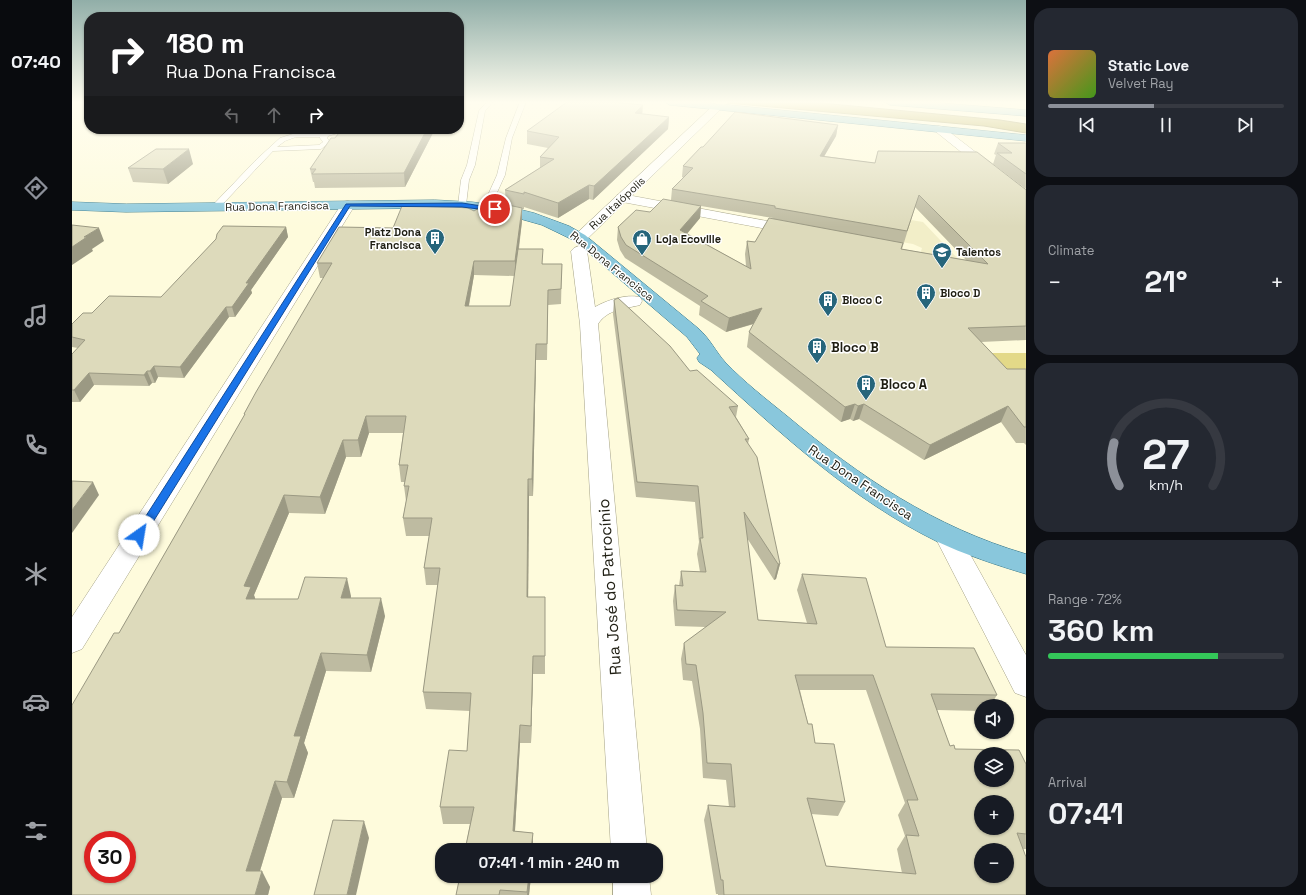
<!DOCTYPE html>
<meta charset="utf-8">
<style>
:root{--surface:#171b24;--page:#242831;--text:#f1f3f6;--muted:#9ea1a6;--line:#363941;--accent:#8c9099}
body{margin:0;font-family:"Space Grotesk",sans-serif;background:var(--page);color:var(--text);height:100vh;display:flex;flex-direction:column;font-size:15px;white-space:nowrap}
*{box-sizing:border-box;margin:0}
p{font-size:13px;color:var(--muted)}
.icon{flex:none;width:22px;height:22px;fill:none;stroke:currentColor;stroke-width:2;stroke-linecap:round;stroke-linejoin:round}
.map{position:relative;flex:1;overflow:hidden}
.drawer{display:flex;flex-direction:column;gap:8px;padding:8px;background:#0d0f14;width:280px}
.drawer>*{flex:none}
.top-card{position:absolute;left:12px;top:12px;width:380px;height:122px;border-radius:16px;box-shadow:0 1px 3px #0004;background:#202124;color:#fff;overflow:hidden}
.buttons{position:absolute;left:902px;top:699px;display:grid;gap:8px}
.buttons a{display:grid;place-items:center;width:40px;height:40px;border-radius:50%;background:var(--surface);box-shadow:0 1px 3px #0004;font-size:20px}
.speed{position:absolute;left:12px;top:831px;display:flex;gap:8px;font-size:20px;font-weight:700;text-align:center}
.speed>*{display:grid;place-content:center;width:52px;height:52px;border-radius:50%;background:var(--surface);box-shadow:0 1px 3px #0004;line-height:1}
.speed .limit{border:6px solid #d22;background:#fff;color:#111}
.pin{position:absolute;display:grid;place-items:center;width:34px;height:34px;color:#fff;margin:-17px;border:2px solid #fff;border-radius:50%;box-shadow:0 1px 4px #0007}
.me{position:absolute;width:44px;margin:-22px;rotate:32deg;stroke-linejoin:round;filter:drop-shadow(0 0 3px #0008)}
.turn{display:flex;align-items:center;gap:14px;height:84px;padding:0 16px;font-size:18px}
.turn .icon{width:52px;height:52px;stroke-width:2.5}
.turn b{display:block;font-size:28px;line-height:34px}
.lanes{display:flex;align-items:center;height:38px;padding:0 16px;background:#0003;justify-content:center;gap:20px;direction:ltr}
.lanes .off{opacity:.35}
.big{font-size:30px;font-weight:700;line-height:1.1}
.drawer .widget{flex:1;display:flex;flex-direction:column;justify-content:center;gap:6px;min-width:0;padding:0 14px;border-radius:16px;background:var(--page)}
.drawer .dial{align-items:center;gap:0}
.dial svg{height:104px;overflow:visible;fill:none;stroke:var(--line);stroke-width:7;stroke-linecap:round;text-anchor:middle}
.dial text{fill:var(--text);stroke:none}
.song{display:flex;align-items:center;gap:12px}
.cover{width:48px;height:48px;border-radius:6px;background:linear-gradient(135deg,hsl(20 70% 55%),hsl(100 70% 35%))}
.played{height:4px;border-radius:2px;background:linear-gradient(90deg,var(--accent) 45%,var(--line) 45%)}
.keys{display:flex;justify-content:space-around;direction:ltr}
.heat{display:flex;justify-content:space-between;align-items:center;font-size:22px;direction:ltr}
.charge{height:6px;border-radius:3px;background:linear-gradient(90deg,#34c759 72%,var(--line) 0)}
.trip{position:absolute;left:363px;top:843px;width:228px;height:40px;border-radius:16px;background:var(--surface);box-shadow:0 1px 3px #0004;font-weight:700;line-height:40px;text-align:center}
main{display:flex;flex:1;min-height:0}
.tabs{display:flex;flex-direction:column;width:72px;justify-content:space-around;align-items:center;background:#090b0e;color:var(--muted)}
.tabs .icon{width:28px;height:28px}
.tabs .on{color:var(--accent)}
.tabs b{font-size:18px;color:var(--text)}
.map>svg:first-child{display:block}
.built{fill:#f2eec8}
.green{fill:#e3d988}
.water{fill:#b0a547;stroke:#847c37}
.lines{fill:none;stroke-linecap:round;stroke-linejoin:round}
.lane-casing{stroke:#a5a286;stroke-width:1}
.street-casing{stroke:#a5a286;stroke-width:1}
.secondary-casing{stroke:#a5a286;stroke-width:1}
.primary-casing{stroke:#317487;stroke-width:1}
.lane{fill:#fff;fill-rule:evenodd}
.street{fill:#fff;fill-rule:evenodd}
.secondary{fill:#fff;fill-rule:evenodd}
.primary{fill:#89c7dc;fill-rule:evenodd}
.wall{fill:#bebba1;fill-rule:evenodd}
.shaded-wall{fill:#9b9983}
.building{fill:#dddabb;stroke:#9b9983;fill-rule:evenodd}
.route{fill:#1a73e8;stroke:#114b97}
.labels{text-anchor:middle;stroke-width:3;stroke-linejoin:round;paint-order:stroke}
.far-street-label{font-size:11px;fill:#1f1e13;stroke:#fff}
.far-poi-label{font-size:11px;font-weight:bold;fill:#1f1e13;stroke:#fff;text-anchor:start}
.poi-label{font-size:13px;font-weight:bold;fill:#1f1e13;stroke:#fff;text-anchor:start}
.street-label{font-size:13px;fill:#1f1e13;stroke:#fff}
.near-street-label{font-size:16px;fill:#1f1e13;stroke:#fff}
</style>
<main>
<nav class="tabs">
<b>07:40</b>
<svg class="icon on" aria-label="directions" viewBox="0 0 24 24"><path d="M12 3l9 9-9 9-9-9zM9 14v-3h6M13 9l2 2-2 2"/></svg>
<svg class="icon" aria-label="music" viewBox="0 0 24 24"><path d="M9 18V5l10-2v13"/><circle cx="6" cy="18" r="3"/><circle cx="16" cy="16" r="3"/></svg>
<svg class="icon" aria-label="phone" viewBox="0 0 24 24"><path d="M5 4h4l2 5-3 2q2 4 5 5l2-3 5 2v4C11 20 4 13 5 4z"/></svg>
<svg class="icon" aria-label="climate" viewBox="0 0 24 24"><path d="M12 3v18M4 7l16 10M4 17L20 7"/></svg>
<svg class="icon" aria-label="car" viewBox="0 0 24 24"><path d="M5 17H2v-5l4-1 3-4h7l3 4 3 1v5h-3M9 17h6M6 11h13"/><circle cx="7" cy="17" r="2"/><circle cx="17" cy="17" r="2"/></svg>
<svg class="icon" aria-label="filters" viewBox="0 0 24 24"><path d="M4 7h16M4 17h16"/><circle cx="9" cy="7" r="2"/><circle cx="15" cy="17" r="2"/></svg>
</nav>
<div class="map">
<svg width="954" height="895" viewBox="0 0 954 895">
<rect width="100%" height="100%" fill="#fefbdc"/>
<!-- built -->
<path class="built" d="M749 205 851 222 922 297 838 289 850 248 841 244 737 226Z"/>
<!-- green -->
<path class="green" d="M910 353H954V372H926Z"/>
<!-- water -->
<path class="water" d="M644 102H739L928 120 954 124V133L912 126Z"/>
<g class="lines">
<defs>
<g id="lane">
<path d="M415 102H421L413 111 403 165 397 180 394 205 393 207H387L386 205 389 180 395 165 407 111Z"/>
<path d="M448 102H454L440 138 433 175 418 208 417 210H411L410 208 425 175 434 138Z"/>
<path d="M265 129H272L269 132 256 136 255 138 258 142 249 149 201 151 146 209H140L139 207 185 159 208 138 224 133H254ZM224 137H248V138L251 142 247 145 205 147 213 141Z"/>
</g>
<g id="street">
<path d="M867 126 871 127 954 191V201L949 200 863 131 862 129 863 127Z"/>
<path d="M550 194 722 226 727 227 729 230 727 233 722 234 545 201 543 198 545 195Z"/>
<path d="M276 201 281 202 283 205 10 649 0 653V617L269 205 271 202Z"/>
<path d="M507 246 512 248 515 251 523 307C535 300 554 294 568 297L570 301 568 305C552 309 536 309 526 324L575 850H539L508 324 499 251 502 248Z"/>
<path d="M875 526 884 529 954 655V697L943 693 862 535 866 529Z"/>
<path d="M541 876H577L579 895H541Z"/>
</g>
<path id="secondary" d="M645 102H656L513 241 508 242 503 241 501 238 503 235Z"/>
<g id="primary">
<path d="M593 102H628L954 135V141L598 105Z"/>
<path d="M813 102H856L954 110V116L818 105Z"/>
<path d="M363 200 400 202 438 207 462 213 497 226 513 235 627 329C638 339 644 352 653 362 672 382 694 399 715 416 788 477 862 527 954 554V574C924 565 894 555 866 542 780 500 709 434 639 370L627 362 625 358 628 354 615 337 503 241 470 225 438 216 400 210 363 208 54 212 0 210V202L54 204Z"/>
</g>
</defs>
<!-- lane casing -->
<use href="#lane" class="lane-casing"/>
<!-- street casing -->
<use href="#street" class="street-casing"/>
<!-- secondary casing -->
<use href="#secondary" class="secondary-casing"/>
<!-- primary casing -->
<use href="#primary" class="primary-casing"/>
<!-- lane -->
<use href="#lane" class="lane"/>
<!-- street -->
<use href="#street" class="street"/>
<!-- secondary -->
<use href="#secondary" class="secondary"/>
<!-- primary -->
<use href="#primary" class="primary"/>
</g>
<!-- wall -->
<g class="wall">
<path d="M570 114 597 117 596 129 521 200 517 199 486 218 452 207V209H450V221L447 249 471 264H490L489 304 476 305 475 360H464L461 496H457L456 597H473V674H461L459 743H448L443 831 461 833V850H393L398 824H371L368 807 395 751 398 711 354 709 351 692 366 585H354L352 568 357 536H334L331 518 334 501 332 486 333 482H329L327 465 331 433H297L289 457H274L253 514 217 513 182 595 183 599H226L279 596V598L313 616 299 672 254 671 232 743 236 753 222 798H210L188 871 198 887 196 895 47 633 172 416V414L252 278H248L245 263 321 228 402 211 434 204 433 190 468 168V157L476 148 455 144V131ZM402 275 443 276 438 306H397Z"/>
<path d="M766 125 764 136 752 156 803 163 806 151 954 190V340L909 342 935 369H954V445L952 443H944L929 422 852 460 787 419 781 421 778 419 769 422 675 347 677 332 682 324 654 332 627 315 628 306 553 258 548 250 545 240 546 227 578 212 599 200 600 189 612 178 610 177 611 166 631 147ZM629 206 701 218 683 242 675 241 673 254 674 266 615 234 628 218ZM843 207 894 260 830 249Z"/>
<path d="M270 129H363L333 187 243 188 242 182H241L238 169Z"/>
<path d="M926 143H954V189L921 164 924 155 922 154Z"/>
<path d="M121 164 96 184 61 182 56 168Z"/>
<path d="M214 227 216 237 179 290 180 293 163 317H157L112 378 86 377 83 383H80L77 386 22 385 8 402H0V354L6 348 0 347V324L20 313 89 297Z"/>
<path d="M542 300 618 371 666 406 664 417 677 439 676 444 708 564 704 579 702 580 675 538 686 620 735 623 725 590 730 574 814 647 925 695 918 706H909V711L865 710 878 746 883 749 954 764V849H951L954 895H646V894H644L632 820 636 805 657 807 654 780 631 778 628 729 620 681 611 680 609 659 612 643 634 627 603 626 601 601 603 585 607 586 609 571 628 572 625 554 627 542 623 502 564 497 541 314ZM728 690H794L833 803 826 815 833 836 825 849 830 873 754 866 739 814 766 816 773 802 743 743 736 724Z"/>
<path d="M388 876H459L457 895H384Z"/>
</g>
<!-- shaded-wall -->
<g class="shaded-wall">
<path d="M571 105 570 117 563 113Z"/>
<path d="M597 117 596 129 521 200 522 186Z"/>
<path d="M766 125 764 136 746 167 748 156Z"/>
<path d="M355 129H363L333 187 332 173Z"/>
<path d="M117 149 121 164 96 184 91 169Z"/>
<path d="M517 185V199L486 218V203Z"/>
<path d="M629 206 628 218 607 243 608 230Z"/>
<path d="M450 208V221L443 276V261Z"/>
<path d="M214 227 216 237 179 290 180 293 163 317 160 307 174 283Z"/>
<path d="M27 228 32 241 20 249 21 251 0 265V247L12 237Z"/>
<path d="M402 261V275L394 321 393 306Z"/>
<path d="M154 307 157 317 112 378 108 367Z"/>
<path d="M690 308 687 322 654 332 657 318Z"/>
<path d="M464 344V360L461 496 460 479Z"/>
<path d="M82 366 86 377 83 383 78 371Z"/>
<path d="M75 371 80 383 77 386 72 375Z"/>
<path d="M17 373 22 385 8 402 2 390Z"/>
<path d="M783 404 778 419 769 422 773 407Z"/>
<path d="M792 404 787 419 781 421 786 406Z"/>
<path d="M936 406 929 422 852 460 858 445Z"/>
<path d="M294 416 297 433 289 457 286 440Z"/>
<path d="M271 440 274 457 253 514 248 497Z"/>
<path d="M456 479 457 496 456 615 455 597Z"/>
<path d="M21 482 27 495 0 533V510Z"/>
<path d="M212 495 217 513 182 595 185 604 174 599 172 586Z"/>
<path d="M706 564H708L704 579 702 580Z"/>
<path d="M275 578 279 596 274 615 269 598Z"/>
<path d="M309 598 313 616 299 672 295 655Z"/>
<path d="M249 653 254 671 232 743 236 753 222 798 215 782 222 736Z"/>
<path d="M461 656V674L459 743V726Z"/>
<path d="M448 725V743L442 847 441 831Z"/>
<path d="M203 781 210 798 183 887 174 871Z"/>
<path d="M292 821 297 838 284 895H275Z"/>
<path d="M461 833V850H459Z"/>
<path d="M190 871 198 887 196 895H183Z"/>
<path d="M457 876H459L457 895H455Z"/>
</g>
<!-- building -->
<g class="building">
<path d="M495 102H541L571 105 563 113 597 117 522 186 517 185 486 203 452 192V194L433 190 482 159 468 157 487 137 455 131Z"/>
<path d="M663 112 766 125 748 156 803 163 806 151 905 152 953 189 954 190V326L896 328 935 369H954V427H952L936 406 858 445 792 404 786 406 783 404 773 407 677 332 690 308 657 318 629 301 636 296 554 245 549 237 546 227 564 210 578 212 591 199 629 206 608 230 679 269 675 241 683 242 697 218 831 243 829 249 916 264 847 195 835 231 703 208V206L600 189 621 168 611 166 629 147H631Z"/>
<path d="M270 129H355L332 173 240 174 244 169H238L259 138H263Z"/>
<path d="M926 143H954V174L925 153H940Z"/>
<path d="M84 149H117L91 169 56 168Z"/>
<path d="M418 201 450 208 443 261H402L393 306H438L446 249H471L470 264H490L489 289 476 290 475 344H464L460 479H456L455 597H473V656H461L459 726 448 725 441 831 461 833 459 850H393L402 807H368L377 750 395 751 399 693 351 692 368 568H352L360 518H331L337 486H332L336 465H327L334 416H294L286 440H271L248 497 212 495 172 586 179 587 174 599H226L233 577 275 578 269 598H309L295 655 249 653 222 736H229L215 782 203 781 174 871H190L183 895H0V705L42 633H47L173 414H172L184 392 260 263H245L267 227 321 228 330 206 381 207 396 208 402 211ZM21 840H55V874H21Z"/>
<path d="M0 225 27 228 12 237H15L0 247Z"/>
<path d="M151 226 214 227 174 283H177L160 307H154L108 367 82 366 78 371H75L72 375 17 373 2 390H0V354L13 340 0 337V324L11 313H20L37 296 89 297 144 239 145 234Z"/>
<path d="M546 298 598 346 618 371 625 370 666 406 657 407 677 439H673L685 457 708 564H706L672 512 686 620 745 624 730 574 794 578 814 647 902 648 925 695 859 694 878 746 882 745 883 749 947 750 954 764V834L945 833 954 857V895H652L651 880H649L636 805 663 807 659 764 635 763 631 713 624 665 614 664 612 643 654 612 605 610 603 585 611 586 609 571 634 572 628 538H631L626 486 565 482 542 300ZM723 675H801L846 800H835L847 836 834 835 844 874 754 866 735 798 773 802 762 744 743 743 740 724H736ZM909 754H935V780H909ZM909 802H935V828H909ZM909 850H935V876H909Z"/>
<path d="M0 481 21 482 0 510Z"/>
<path d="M261 820 292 821 275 895H242Z"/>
<path d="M388 876H457L455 892 428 890 427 895H384Z"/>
</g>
<!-- sky -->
<linearGradient id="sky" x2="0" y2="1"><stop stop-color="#91aea8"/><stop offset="0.45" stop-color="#fffdef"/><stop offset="1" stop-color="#fffdef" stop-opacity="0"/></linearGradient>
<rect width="954" height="227" fill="url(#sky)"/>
<!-- route -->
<path class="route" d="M390 203 423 208 426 209 423 211 390 207 278 206 71 538H63L62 535 63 533 274 204Z"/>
<!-- icons -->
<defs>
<symbol id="building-pin" viewBox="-11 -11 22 30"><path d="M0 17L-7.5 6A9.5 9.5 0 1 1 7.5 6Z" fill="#26657b" stroke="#fff"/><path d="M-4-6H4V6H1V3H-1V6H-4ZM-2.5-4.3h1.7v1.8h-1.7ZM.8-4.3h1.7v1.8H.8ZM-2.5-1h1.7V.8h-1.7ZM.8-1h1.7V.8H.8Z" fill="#fff"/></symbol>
<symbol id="shop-pin" viewBox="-11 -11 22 30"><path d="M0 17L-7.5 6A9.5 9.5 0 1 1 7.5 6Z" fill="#26657b" stroke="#fff"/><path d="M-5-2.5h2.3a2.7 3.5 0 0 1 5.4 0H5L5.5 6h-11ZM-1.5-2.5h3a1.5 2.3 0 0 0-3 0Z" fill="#fff"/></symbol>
<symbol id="school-pin" viewBox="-11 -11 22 30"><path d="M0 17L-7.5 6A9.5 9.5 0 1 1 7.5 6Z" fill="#26657b" stroke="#fff"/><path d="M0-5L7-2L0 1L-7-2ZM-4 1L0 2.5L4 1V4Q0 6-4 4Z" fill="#fff"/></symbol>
</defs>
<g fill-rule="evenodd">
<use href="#building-pin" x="352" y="227" width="22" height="30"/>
<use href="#shop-pin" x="559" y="228" width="22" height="30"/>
<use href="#school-pin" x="859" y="241" width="22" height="30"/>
<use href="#building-pin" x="843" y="282" width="22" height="30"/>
<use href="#building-pin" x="745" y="289" width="22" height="30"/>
<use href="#building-pin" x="734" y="336" width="22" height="30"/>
<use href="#building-pin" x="783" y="373" width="22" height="30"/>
</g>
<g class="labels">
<!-- far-street labels -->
<g class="far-street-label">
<text transform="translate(545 203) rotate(-43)" y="4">Rua Itaiópolis</text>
<text transform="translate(205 206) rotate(-1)" y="4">Rua Dona Francisca</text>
<text transform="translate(540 266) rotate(39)" y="4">Rua Dona Francisca</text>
</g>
<!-- far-poi labels -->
<g class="far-poi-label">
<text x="349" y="236" text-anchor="end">Platz Dona<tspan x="349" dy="13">Francisca</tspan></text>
<text x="584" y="243">Loja Ecoville</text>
<text x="884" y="256">Talentos</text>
<text x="868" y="297">Bloco D</text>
<text x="770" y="304">Bloco C</text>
</g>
<!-- poi labels -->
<g class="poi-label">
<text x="759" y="352">Bloco B</text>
<text x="808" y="389">Bloco A</text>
</g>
<!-- street labels -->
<g class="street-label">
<text transform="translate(789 482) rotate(34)" y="5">Rua Dona Francisca</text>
</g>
<!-- near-street labels -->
<g class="near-street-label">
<text transform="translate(537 587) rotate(-94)" y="6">Rua José do Patrocínio</text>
</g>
</g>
</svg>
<div class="buttons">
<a><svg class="icon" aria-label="sound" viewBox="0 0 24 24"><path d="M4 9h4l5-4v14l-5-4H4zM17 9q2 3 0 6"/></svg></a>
<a><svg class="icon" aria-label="layers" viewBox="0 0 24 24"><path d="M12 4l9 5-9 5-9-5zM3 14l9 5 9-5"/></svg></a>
<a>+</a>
<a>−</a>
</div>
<div class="speed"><div class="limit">30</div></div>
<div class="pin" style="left:423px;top:209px;background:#d93025"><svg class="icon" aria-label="arrive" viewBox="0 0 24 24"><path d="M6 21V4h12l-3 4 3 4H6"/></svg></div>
<svg class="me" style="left:67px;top:535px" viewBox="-20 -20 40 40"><circle r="19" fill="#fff"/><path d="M0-13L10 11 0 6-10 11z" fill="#1a73e8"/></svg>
<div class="trip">07:41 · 1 min · 240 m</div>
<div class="top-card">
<div class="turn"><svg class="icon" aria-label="right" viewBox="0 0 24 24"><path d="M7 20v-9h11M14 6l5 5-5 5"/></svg><div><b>180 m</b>Rua Dona Francisca</div></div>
<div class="lanes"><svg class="icon off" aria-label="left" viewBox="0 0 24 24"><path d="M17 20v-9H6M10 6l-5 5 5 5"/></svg><svg class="icon off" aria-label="ahead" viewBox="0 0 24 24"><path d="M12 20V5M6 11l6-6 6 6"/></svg><svg class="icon" aria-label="right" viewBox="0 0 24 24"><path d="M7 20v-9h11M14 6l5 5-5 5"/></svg></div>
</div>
</div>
<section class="drawer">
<div class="widget">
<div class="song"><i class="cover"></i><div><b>Static Love</b><p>Velvet Ray</p></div></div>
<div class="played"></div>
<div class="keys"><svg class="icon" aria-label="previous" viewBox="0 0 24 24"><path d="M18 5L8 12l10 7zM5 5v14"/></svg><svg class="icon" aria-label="pause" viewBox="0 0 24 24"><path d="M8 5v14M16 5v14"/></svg><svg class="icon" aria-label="next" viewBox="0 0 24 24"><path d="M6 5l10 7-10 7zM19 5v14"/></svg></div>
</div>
<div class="widget"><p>Climate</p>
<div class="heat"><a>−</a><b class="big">21°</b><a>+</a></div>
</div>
<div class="widget dial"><svg viewBox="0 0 100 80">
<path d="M14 69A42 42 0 1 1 86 69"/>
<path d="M14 69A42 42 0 0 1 10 36" stroke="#8c9099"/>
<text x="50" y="56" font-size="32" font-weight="700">27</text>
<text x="50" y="72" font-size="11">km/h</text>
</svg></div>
<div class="widget"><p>Range · 72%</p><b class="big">360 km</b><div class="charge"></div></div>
<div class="widget"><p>Arrival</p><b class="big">07:41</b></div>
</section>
</main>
